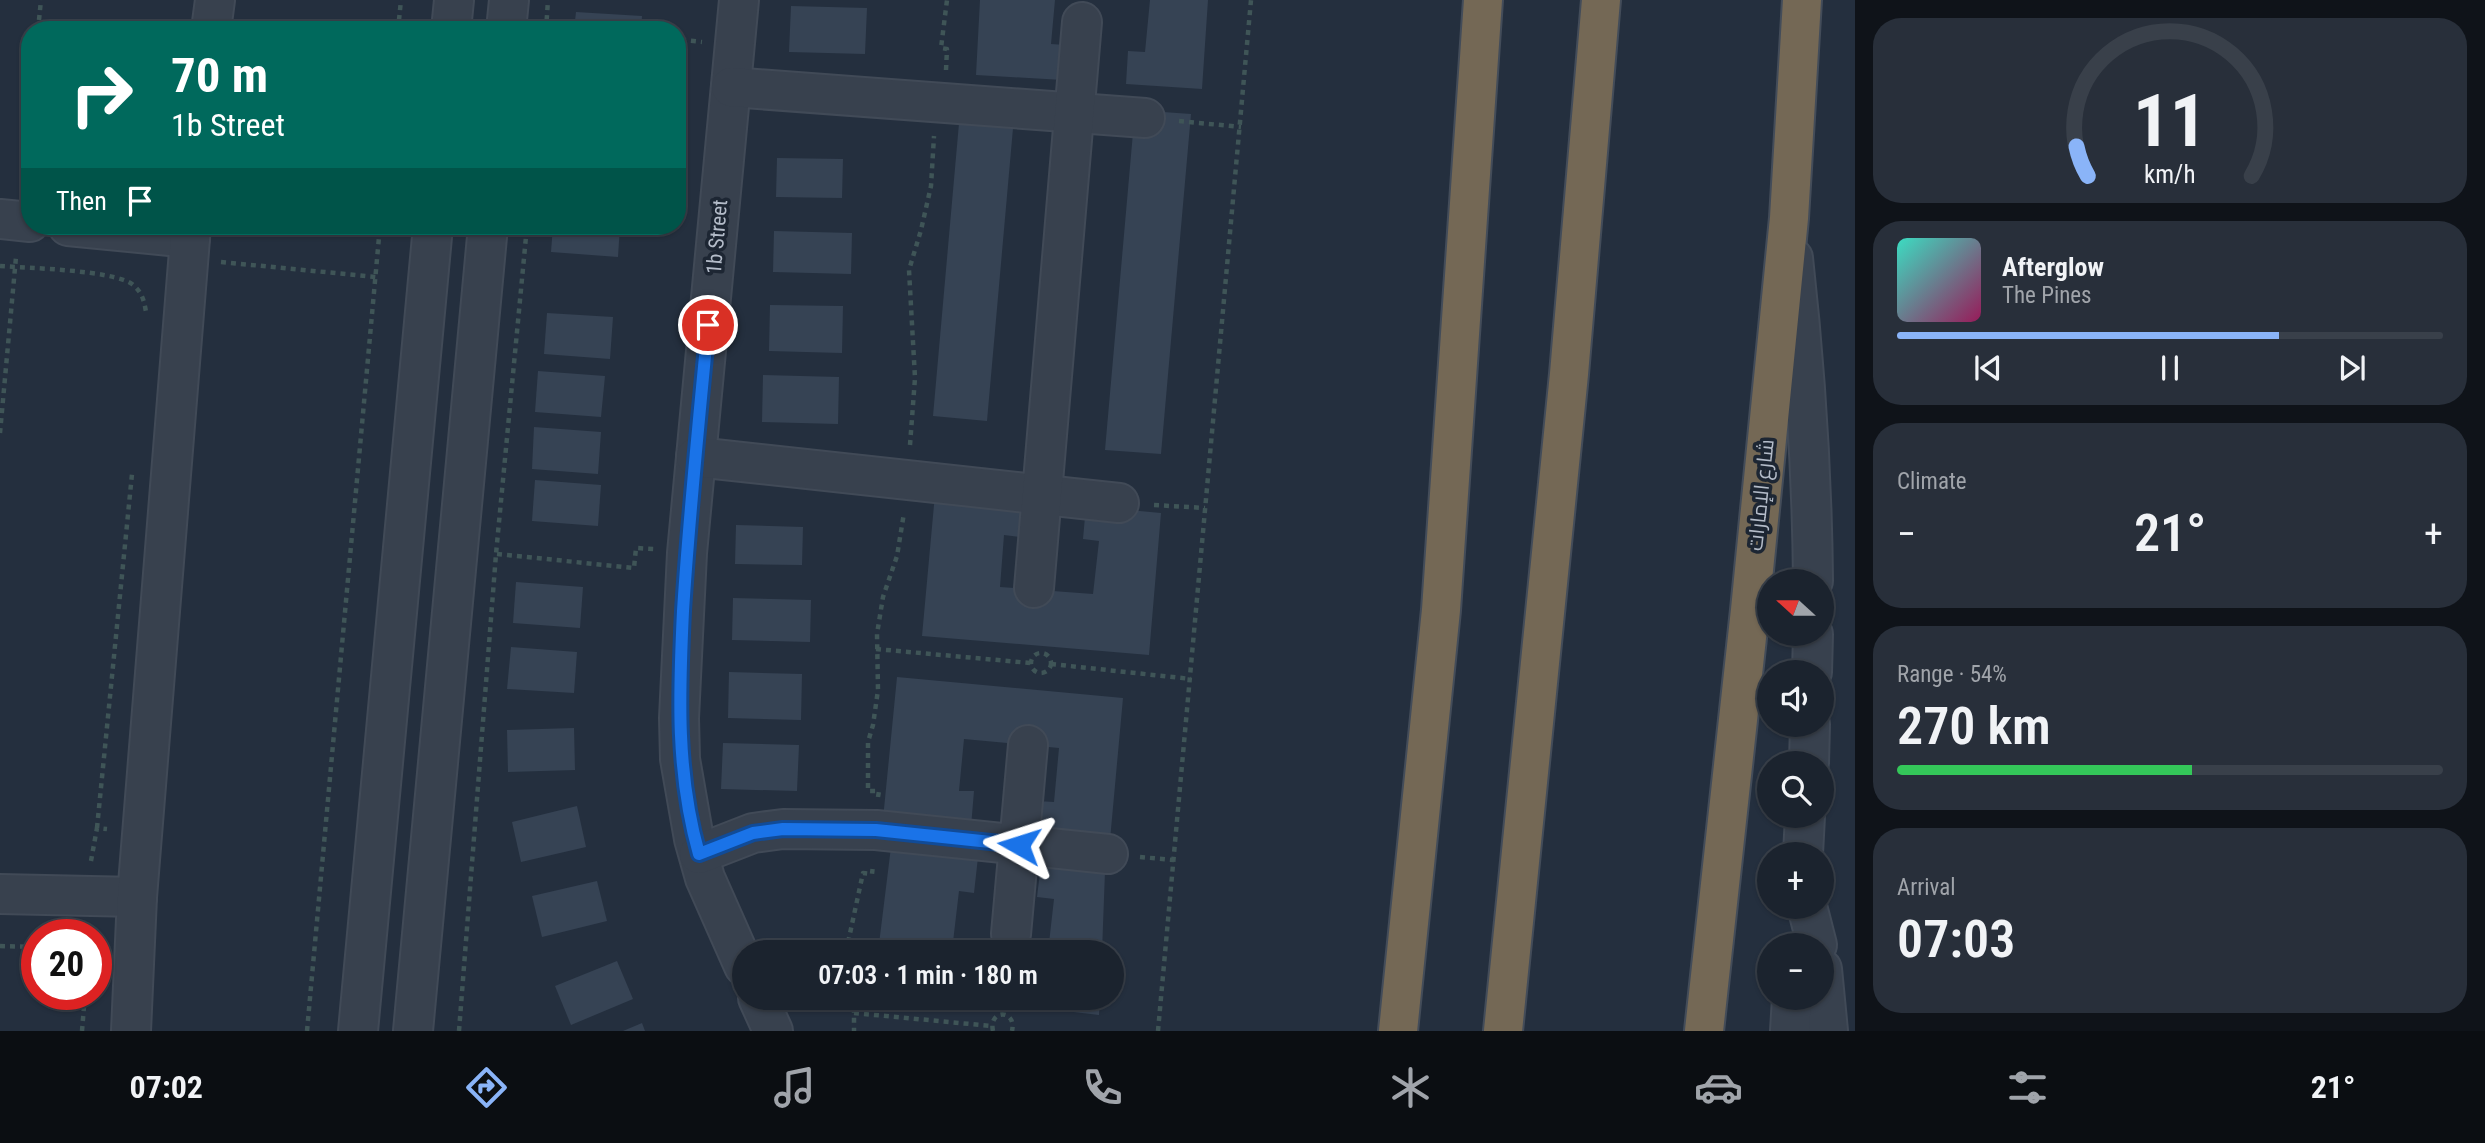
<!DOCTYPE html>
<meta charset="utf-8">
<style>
:root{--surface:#1b232e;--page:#282f3a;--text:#f1f3f6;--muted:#a0a4aa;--line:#39404a;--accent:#8ab4f8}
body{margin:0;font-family:"Roboto Condensed",Cairo,sans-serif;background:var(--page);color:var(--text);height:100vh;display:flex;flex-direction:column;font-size:26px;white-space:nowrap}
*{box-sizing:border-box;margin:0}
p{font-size:23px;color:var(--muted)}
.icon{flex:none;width:38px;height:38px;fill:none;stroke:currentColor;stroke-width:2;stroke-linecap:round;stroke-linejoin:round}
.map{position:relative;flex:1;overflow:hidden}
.sheet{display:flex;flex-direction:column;gap:18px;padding:18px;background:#0f1319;width:630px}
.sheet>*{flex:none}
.top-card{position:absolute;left:21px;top:21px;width:665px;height:214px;border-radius:28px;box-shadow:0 2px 5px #0004,0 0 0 2px var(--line);background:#00695c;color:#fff;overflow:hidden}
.needle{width:46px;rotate:291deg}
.fabs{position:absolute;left:1757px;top:569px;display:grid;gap:14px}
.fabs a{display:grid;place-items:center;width:77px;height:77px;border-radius:50%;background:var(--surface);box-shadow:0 2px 5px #0004,0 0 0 2px var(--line);font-size:35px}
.speed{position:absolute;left:21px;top:919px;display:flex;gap:14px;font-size:35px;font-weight:700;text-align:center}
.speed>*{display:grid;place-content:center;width:91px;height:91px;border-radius:50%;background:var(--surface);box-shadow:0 2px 5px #0004,0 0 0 2px var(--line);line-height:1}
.speed .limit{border:10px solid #d22;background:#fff;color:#111}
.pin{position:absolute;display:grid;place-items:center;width:60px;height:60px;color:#fff;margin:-30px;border:4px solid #fff;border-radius:50%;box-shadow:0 2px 7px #0007}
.me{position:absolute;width:77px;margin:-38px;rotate:276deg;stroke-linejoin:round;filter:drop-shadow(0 0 5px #0008)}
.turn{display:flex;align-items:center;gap:24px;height:147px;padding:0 35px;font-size:32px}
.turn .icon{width:91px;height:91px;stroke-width:2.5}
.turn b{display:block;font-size:49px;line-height:60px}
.then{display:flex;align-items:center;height:66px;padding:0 35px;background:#0003;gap:14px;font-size:26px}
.big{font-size:52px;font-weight:600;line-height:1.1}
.sheet .widget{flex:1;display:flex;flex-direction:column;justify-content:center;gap:10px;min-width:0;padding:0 24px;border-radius:28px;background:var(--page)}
.sheet .dial{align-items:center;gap:0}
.dial svg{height:182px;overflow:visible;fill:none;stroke:var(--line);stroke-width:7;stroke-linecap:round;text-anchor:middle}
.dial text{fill:var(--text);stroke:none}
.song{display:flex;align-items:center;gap:21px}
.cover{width:84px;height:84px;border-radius:10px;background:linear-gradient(135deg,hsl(170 70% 55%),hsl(330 70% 35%))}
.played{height:7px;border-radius:4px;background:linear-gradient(90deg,var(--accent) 70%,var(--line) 70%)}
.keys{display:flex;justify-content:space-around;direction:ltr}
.heat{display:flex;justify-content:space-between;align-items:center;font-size:38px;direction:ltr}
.charge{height:10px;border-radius:5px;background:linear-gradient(90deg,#34c759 54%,var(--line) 0)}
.trip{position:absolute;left:732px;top:940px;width:392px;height:70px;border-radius:35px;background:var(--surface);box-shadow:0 2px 5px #0004,0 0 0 2px var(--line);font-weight:600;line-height:70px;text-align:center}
.dock{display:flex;height:112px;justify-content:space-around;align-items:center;background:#0b0e12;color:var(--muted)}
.dock .icon{width:49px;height:49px}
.dock .on{color:var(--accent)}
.dock b{font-size:32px;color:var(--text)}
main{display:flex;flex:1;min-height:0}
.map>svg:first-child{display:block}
.building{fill:#364354}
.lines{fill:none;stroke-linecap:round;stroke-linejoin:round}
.minor-casing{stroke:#414a57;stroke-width:42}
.highway-casing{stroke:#434c59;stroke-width:42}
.path{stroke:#3f5557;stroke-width:4.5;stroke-dasharray:5 5;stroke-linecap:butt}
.minor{stroke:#38414e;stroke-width:38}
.highway{stroke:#746855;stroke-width:38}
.route-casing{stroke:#114b97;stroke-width:18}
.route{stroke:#1a73e8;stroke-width:12}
.labels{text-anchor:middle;stroke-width:7;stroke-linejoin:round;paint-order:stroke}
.street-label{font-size:21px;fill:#b4bcc9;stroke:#1d2633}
</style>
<main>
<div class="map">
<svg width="1855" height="1031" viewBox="0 0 1855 1031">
<rect width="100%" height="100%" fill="#242f3e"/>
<!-- building -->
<g class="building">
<path d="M980 0H1055L1051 44 1065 45 1063 80 976 75Z"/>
<path d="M1150 0H1208L1202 89 1126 84 1128 51 1145 52Z"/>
<path d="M791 6 867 8 865 54 789 52Z"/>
<path d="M576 12 642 16 641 30H574Z"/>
<path d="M1135 110 1191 114 1161 454 1105 450Z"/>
<path d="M960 112 1014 117 987 421 933 416Z"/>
<path d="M777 158 843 159 842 198 776 197Z"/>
<path d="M553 226H620L618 257 551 252Z"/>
<path d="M774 231 852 233 851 274 773 272Z"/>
<path d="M770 305 843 306 842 353 769 351Z"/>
<path d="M547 313 613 317 610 359 544 354Z"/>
<path d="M538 371 605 376 601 417 535 412Z"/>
<path d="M763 375 839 377 838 424 762 422Z"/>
<path d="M534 427 601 432 598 474 532 469Z"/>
<path d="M535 480 601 485 598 526 532 521Z"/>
<path d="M935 494 1022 501 1019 537 1004 535 1000 587 1093 594 1099 541 1083 539 1086 506 1161 513 1149 655 922 636Z"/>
<path d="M736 525 803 527 802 565 735 564Z"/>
<path d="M516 582 583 587 580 628 513 623Z"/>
<path d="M733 598 811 600 810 642 732 640Z"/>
<path d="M511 647 577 652 574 693 507 689Z"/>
<path d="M729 672 802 674 801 720 728 718Z"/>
<path d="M897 677 1123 698 1110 840 1034 833 1037 801 1054 802 1059 748 964 739 959 791H974L971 827 883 819Z"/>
<path d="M574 728 575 770 508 772 507 730Z"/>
<path d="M723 743 799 745 797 791 721 789Z"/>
<path d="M577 806 586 847 521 862 512 822Z"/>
<path d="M891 847 978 857 974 893 959 891 953 942 1024 952H878Z"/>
<path d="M1041 864 1105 871 1102 952H1048L1054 899 1037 897Z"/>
<path d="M597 881 607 921 542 937 532 896Z"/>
<path d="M617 961 633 999 571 1025 555 986Z"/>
<path d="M962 998H1100L1099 1015 962 999Z"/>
<path d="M642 1023 645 1031H623Z"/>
</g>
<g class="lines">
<defs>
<g id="minor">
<path d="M739 0 687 553 679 718 680 759 694 839 705 878 744 966"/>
<path d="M211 30 215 0"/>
<path d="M451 30 454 0"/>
<path d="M506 30 509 0"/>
<path d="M731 87 1145 118"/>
<path d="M0 219 30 222"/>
<path d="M68 226 190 238"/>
<path d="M1793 258C1805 366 1812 473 1813 581"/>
<path d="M696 457 1119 503"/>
<path d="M1034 588 1082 22"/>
<path d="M1812 672 1813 634"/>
<path d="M1809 763 1810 724"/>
<path d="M699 854 753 833 783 829 876 830 1108 854"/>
<path d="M1803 854 1805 816"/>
<path d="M0 894 137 897"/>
<path d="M1807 906 1817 945"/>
<path d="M1011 934 1028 745"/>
<path d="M1822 969 1828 1031"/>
<path d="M758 998 773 1031"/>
<path d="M131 1031 137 897 191 226"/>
<path d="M358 1031 433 226"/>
<path d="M413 1031 488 226"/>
<path d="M1790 1031 1792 998"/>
</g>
<g id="highway">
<path d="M1398 1031 1441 610 1483 0"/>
<path d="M1503 1031 1569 374 1601 0"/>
<path d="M1704 1031 1750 610 1789 218 1802 0"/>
</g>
</defs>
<!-- minor casing -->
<use href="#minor" class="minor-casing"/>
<!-- highway casing -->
<use href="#highway" class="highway-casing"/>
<!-- path -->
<g class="path">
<path d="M38 30 41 0"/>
<path d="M398 30 401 0"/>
<path d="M546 30 548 0"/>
<path d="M677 57H683L684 40 702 42"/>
<path d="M946 70 947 49 941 48 947 0"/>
<path d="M1179 121 1241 127"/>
<path d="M23 185 30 117"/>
<path d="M221 262 376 277"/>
<path d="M0 266C27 268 112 270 132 284 142 292 144 300 146 312"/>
<path d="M0 433 16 257"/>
<path d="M910 445 915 378 909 270 921 230 931 186 934 136"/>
<path d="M1154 505 1205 508"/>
<path d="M497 554 634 568 636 548 654 549"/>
<path d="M876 649 1030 663"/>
<circle cx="1041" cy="663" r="10"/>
<path d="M1051 664 1191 679"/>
<path d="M878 797 879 791H868V742L873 725 878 690 877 634 883 597 897 556 904 513"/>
<path d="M97 828 132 474"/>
<path d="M1140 857 1174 860"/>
<path d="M91 861 97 828 107 829"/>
<path d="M0 946 37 947"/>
<path d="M846 952 863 873 872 874 873 865"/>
<path d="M852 998 854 1005V1031"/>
<path d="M854 1013 991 1026"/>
<path d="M82 1031 85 994"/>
<path d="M307 1031 380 226"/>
<path d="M459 1031 496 554 527 226"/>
<path d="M993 1031C988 1009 1017 1009 1012 1031"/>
<path d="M1158 1031 1251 0"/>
</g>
<!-- minor -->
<use href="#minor" class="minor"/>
<!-- highway -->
<use href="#highway" class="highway"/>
</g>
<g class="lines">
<defs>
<path id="route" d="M708 325C699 420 689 516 683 611 679 694 676 773 699 854L753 833 783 829 876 830 1019 845"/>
</defs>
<!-- route casing -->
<use href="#route" class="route-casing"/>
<!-- route -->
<use href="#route" class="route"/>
</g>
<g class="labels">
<!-- street labels -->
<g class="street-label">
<text transform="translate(717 237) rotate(-85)" y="7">1b Street</text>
<text transform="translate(1761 495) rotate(-84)" y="7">شارع الإمارات</text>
</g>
</g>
</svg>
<div class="fabs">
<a><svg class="needle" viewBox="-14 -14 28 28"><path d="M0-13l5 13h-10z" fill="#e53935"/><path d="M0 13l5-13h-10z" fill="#a0a4aa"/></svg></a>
<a><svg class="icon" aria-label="sound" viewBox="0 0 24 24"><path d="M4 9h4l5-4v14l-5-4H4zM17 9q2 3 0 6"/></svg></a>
<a><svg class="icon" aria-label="search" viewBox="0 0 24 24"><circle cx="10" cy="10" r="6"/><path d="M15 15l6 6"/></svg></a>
<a>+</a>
<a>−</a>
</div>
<div class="speed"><div class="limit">20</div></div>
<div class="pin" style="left:708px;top:325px;background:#d93025"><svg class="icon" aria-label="arrive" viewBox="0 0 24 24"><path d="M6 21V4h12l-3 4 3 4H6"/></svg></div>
<svg class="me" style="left:1019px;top:845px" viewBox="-20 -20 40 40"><path d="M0-17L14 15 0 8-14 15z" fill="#1a73e8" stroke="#fff" stroke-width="4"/></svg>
<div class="trip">07:03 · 1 min · 180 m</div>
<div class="top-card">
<div class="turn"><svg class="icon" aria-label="right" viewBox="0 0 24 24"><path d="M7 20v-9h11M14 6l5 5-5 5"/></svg><div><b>70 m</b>1b Street</div></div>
<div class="then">Then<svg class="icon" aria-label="arrive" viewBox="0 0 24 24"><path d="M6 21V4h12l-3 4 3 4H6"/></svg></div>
</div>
</div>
<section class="sheet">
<div class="widget dial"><svg viewBox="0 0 100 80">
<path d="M14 69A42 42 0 1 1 86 69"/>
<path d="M14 69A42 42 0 0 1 9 56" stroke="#8ab4f8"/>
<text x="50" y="56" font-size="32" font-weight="700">11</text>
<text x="50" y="72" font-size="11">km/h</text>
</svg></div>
<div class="widget">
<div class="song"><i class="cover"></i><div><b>Afterglow</b><p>The Pines</p></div></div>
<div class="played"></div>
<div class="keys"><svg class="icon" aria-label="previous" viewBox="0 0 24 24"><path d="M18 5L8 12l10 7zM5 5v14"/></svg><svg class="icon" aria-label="pause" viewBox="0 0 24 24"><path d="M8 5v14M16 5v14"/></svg><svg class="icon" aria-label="next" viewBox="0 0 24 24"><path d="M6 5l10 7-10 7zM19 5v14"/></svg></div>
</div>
<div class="widget"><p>Climate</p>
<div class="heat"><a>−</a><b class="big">21°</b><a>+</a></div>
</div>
<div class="widget"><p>Range · 54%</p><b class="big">270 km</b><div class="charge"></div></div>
<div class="widget"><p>Arrival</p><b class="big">07:03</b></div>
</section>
</main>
<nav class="dock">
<b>07:02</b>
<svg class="icon on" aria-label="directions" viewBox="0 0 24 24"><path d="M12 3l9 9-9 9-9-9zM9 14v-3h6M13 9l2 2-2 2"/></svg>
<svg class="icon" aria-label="music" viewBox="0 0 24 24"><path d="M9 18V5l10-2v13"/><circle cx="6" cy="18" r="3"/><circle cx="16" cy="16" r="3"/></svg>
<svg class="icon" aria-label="phone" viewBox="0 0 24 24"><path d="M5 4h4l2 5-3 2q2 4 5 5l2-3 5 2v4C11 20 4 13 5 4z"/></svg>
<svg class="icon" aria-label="climate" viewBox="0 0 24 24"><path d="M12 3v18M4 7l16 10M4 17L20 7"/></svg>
<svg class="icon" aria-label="car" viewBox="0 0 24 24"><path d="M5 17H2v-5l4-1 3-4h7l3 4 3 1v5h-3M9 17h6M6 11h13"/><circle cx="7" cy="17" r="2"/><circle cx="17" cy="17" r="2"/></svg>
<svg class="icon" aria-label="filters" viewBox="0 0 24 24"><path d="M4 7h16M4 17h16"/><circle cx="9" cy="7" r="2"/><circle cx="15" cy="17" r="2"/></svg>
<b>21°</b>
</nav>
